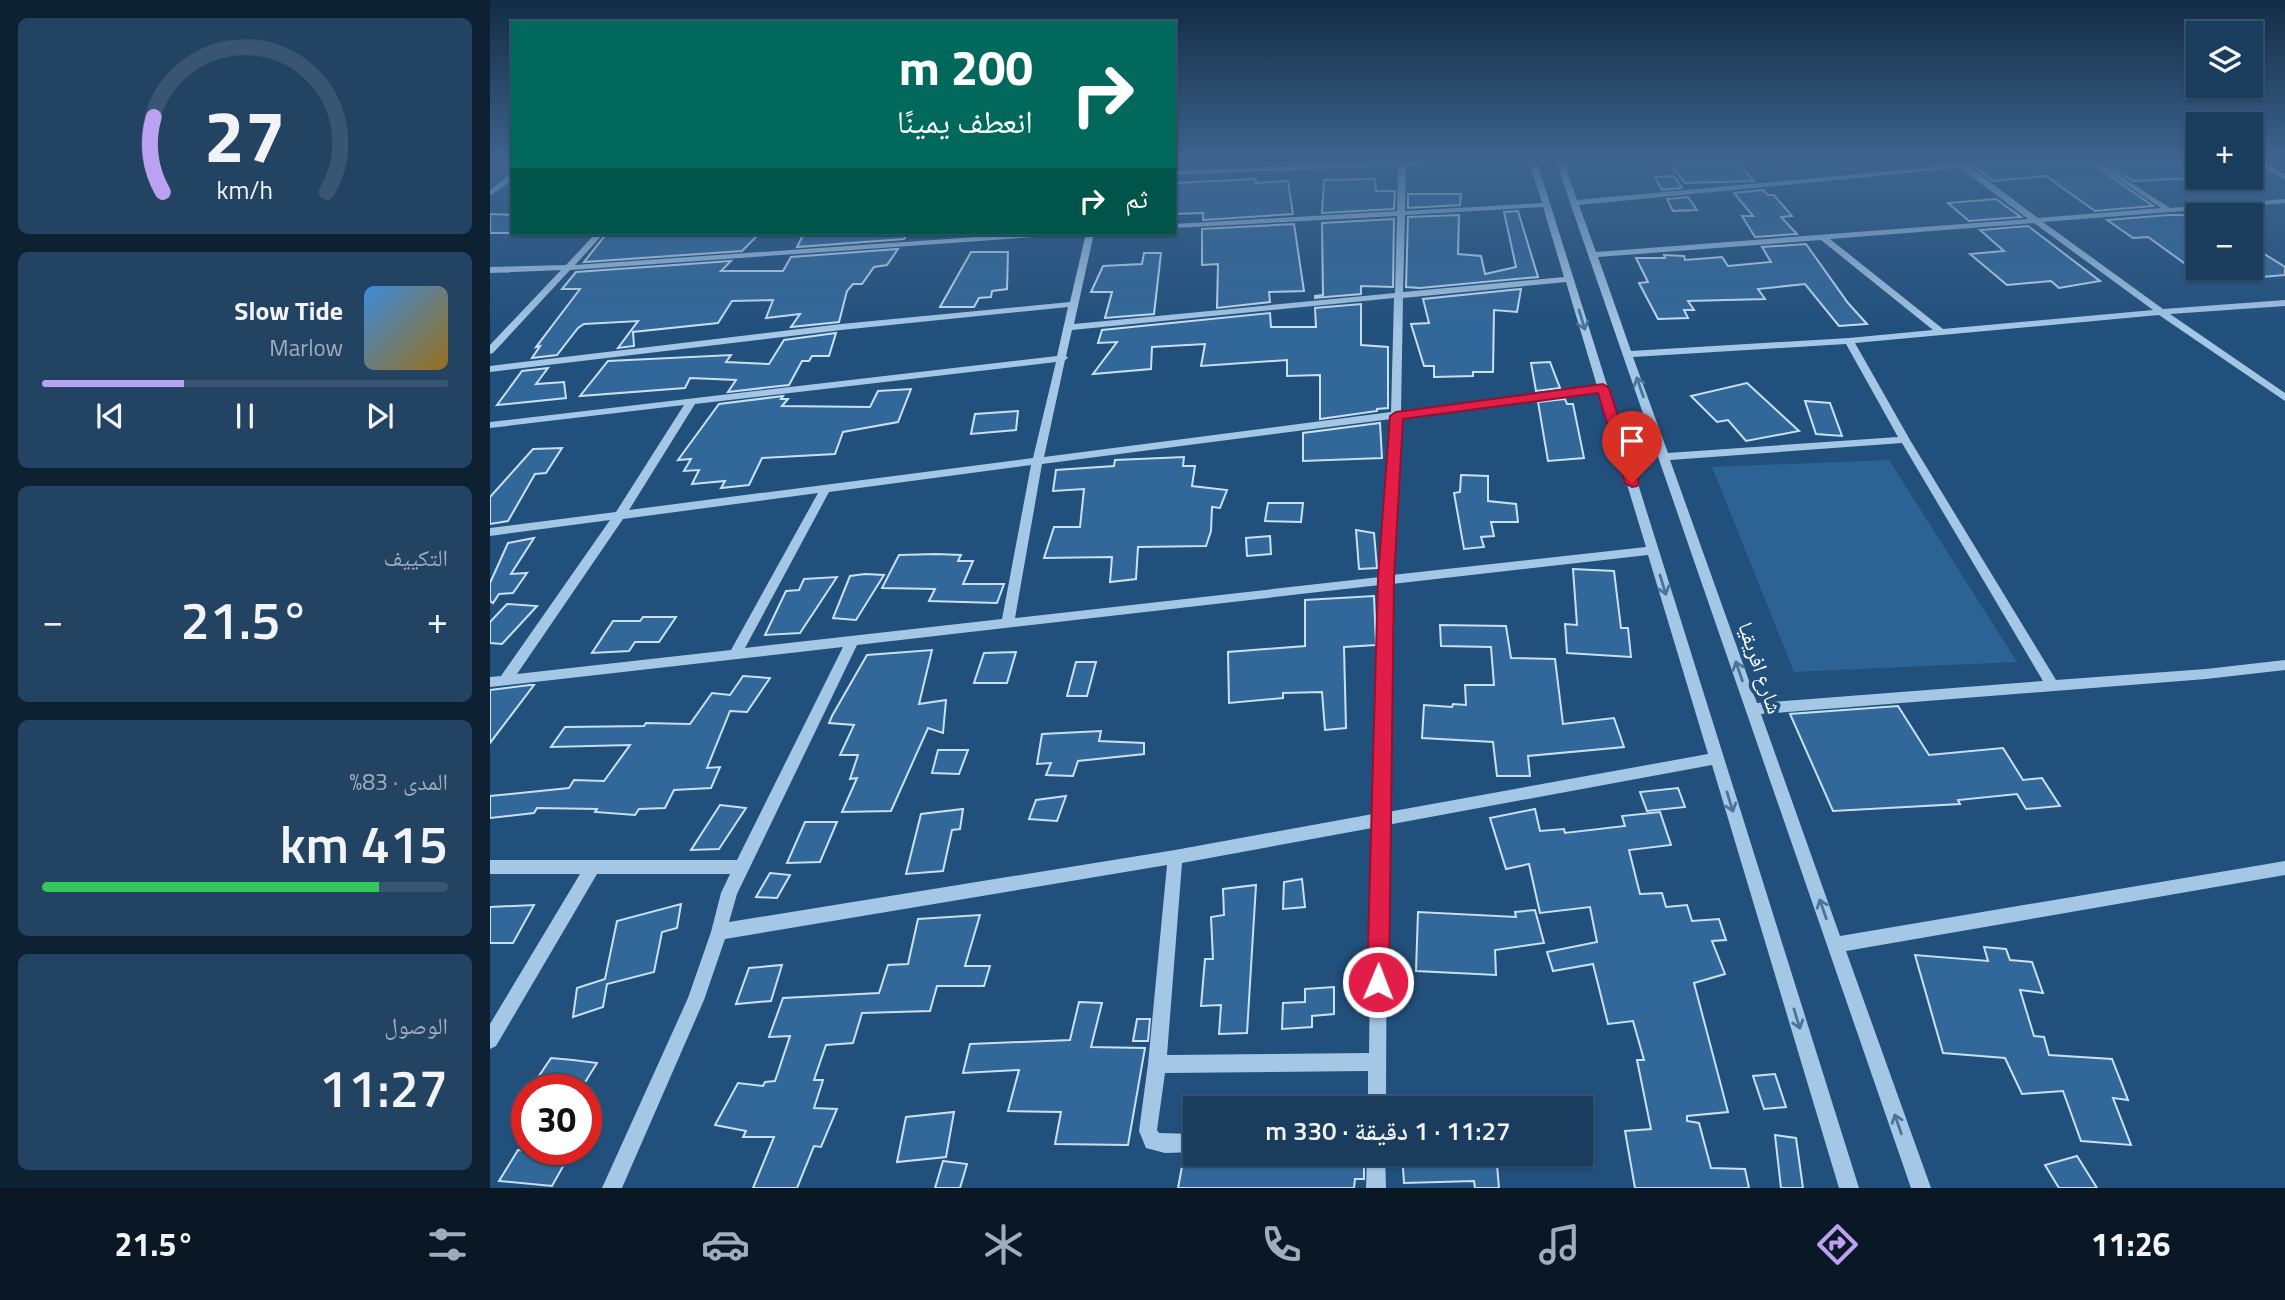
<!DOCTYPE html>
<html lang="ar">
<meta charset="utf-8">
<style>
:root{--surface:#1a3c5d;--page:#234363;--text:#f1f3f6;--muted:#9fadbc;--line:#385672;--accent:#bca0f2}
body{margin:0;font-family:"Titillium Web","Noto Naskh Arabic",sans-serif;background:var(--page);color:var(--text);direction:rtl;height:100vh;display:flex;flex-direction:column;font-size:26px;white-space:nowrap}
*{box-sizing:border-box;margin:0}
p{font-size:23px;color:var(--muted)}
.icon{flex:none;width:38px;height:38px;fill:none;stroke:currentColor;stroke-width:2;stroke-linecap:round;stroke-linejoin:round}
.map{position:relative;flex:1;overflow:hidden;direction:ltr}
.panel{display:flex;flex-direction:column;gap:18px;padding:18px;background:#0e2133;width:490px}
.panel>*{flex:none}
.banner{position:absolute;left:21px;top:21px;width:665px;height:214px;border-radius:0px;box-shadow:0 2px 5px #0004,0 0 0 2px var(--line);direction:rtl;background:#00695c;color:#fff;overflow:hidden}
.tools{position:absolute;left:1696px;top:21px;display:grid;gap:14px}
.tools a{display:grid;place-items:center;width:77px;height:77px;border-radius:0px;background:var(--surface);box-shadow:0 2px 5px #0004,0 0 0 2px var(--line);font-size:35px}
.speed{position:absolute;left:21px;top:1074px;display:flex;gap:14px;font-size:35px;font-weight:700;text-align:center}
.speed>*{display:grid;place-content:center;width:91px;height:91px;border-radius:50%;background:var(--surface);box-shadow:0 2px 5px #0004,0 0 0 2px var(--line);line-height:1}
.speed .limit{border:10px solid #d22;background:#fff;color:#111}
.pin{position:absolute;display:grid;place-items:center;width:60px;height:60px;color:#fff;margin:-72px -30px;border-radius:50% 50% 50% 0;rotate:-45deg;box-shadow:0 0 7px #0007}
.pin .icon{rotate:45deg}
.me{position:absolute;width:77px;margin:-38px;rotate:1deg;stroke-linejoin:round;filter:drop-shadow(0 0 5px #0008)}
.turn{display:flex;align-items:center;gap:24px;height:147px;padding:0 28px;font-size:32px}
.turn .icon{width:91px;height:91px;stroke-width:2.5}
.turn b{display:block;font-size:49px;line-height:60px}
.then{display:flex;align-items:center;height:66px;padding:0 28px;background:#0003;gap:14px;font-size:26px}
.big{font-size:52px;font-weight:600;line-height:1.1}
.panel .tile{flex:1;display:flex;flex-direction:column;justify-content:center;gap:10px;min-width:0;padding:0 24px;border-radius:10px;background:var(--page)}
.panel .dial{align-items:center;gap:0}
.dial svg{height:182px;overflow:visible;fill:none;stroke:var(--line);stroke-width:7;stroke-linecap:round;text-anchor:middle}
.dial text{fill:var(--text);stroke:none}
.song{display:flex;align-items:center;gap:21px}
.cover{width:84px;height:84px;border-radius:10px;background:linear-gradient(135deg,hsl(210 70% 55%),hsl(40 70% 35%))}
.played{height:7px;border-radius:4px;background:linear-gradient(90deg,var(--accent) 35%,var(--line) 35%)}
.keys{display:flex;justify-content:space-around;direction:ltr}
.heat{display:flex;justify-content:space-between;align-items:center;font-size:38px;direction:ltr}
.charge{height:10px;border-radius:5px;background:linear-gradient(90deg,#34c759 83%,var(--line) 0)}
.trip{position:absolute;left:693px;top:1096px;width:410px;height:70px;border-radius:0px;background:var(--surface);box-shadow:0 2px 5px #0004,0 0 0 2px var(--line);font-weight:600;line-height:70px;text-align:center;direction:rtl}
.dock{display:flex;height:112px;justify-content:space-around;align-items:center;background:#0a1825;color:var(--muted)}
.dock .icon{width:49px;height:49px}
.dock .active{color:var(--accent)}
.dock b{font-size:32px;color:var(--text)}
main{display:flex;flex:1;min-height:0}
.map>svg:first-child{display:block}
.green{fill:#2c6394}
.building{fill:#326899;stroke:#c9e0f4;stroke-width:2}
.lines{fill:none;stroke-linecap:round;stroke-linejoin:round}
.minor{fill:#a5c7e6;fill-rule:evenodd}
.oneway{stroke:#49749c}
.route{fill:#e11d48;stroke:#92132f;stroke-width:2}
.labels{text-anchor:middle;stroke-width:7;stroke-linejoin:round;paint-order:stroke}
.street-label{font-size:21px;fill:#fff;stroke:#22507c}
</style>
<main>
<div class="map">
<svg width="1795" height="1188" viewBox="0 0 1795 1188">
<rect width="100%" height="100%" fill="#22507c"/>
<!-- green -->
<path class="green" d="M1399 460 1527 662 1304 672 1222 467Z"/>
<!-- building -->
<g class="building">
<path d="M1179 162H1247L1264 181 1195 183Z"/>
<path d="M1515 162H1600L1663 206 1605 211 1556 176 1503 181 1481 164Z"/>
<path d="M1613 162H1682L1706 178 1643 181Z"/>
<path d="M1184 176 1192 188 1172 190 1165 177Z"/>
<path d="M766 179V183L798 181 803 214 713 220V213L684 214V183Z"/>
<path d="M885 179 886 191H905L904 209 832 213 834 180Z"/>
<path d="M1273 190 1278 195H1284L1302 216 1291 217 1307 234 1265 237 1252 216H1263L1244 193Z"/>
<path d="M918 194H971L970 205 918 208Z"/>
<path d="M1198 197 1207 210 1183 211 1177 199Z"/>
<path d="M1506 199 1531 217 1479 221 1458 203Z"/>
<path d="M1028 211 1048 277 930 288 916 287 918 217 969 215 968 254 991 256 995 274 1026 267 1014 212Z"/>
<path d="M0 214 23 215V233H0Z"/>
<path d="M1678 215H1708V273L1658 237 1643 238 1617 220Z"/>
<path d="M904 219 903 287 871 286V294L825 298V296L833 295 832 223Z"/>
<path d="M804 224 814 291 779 292 780 302 727 308 728 264 712 265V229Z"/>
<path d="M1538 226 1610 281 1569 288 1561 281 1517 285 1480 254 1514 251 1490 230Z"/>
<path d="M117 233H230L268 235 252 251 94 262Z"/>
<path d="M314 233H418L414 239 307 247Z"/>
<path d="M1316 244 1358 303 1377 324 1349 326 1315 284 1268 289 1275 299 1198 301 1204 310H1194L1198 318 1168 319 1149 283 1158 282 1146 258H1175L1174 255 1194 256 1195 260 1232 257 1238 266 1281 262 1272 247Z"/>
<path d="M1760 245 1795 267V275L1760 278Z"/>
<path d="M408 249 397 265 384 267 372 284H363L357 291 349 322 301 327 310 314 276 318 283 300 242 301 228 323 143 332 144 346 128 348 148 321 94 324 88 328 67 355 42 358 50 346 46 347 90 289H72L86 272 241 261 231 271H293L301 257Z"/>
<path d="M481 252H518L517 289 502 291 501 297 489 298 484 307H450Z"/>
<path d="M654 253H671L664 314 615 318 622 292H601L613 266 652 264Z"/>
<path d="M1031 289 1027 312 1004 310 1003 372H983V376L944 377V366H934L921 324 939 323 933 299Z"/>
<path d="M871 304V345L898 347V408L887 409V411L830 419V375L797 376V360L711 366 715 344 662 347 661 369 603 374 627 342 608 343 612 330 780 313 781 327H826L825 308Z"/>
<path d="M346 333 339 356H322L319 361H312L299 385 238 392 246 380 200 378 195 388 90 396 118 361 241 355 236 362 279 364 294 340Z"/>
<path d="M1060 362 1070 388 1046 391 1041 363Z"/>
<path d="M58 368 46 384 74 382 76 398 7 405 32 371Z"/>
<path d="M1257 383 1309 431 1256 441 1238 420 1227 422 1201 396Z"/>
<path d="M421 389 408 422 353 432 345 454 272 458 259 485 231 488 235 481 202 484 209 470 194 471 201 459 188 460 229 404 293 396 291 399H298L292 406 380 407 388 391Z"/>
<path d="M1075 399 1077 404H1083L1094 458 1058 461 1048 402Z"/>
<path d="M1315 401 1340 403 1352 436 1326 434Z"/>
<path d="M528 411 526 430 481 434 485 414Z"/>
<path d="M890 423 892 458 813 461V433Z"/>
<path d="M72 448 56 473 45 474 18 521 0 524V497L43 449Z"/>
<path d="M694 457 693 466H705L702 486 737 490 730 508 722 507 721 531 716 546 648 547 646 579 620 582 622 557 554 558 564 527H590L594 489 563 491 566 470 624 466 625 460Z"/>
<path d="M971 475 998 476V501L1026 504 1028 522H1001L1004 536 991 537 994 547 974 549 964 493 970 492Z"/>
<path d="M778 503H813L811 522 775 521Z"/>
<path d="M866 530 884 533 887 568 869 569Z"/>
<path d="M780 536 781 554 757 556 756 538Z"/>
<path d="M44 538 21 574 37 573 23 593 9 594 3 603 0 601V583L18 543Z"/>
<path d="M446 554 471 555 468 561H483L473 584H514L507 603 439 601 445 589 392 588 409 555Z"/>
<path d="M1083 569 1124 571 1131 628H1138L1141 657 1077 653 1075 624 1087 625Z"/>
<path d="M375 574 394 575 366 620 343 618 360 576Z"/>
<path d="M347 577 310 633 275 635 296 591 309 590 314 579Z"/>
<path d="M884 596 886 645 854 647 856 728 835 730 832 692 793 693V698L739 703 738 652 815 646V600Z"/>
<path d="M17 604 47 606 12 644 0 643V622Z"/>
<path d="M153 617H186L169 642H145L139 651 102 653 123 621H150Z"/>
<path d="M950 625 1016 626 1021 658 1065 659 1073 724 1124 718 1134 747 1038 756 1040 776H1007L1003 742 932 738 934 705 962 707 963 704 976 705 975 685H1004L1001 647 951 646Z"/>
<path d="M442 650 429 704 456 700 453 733 438 728 401 811 352 812 367 778 360 779 368 755H350L364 725 339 723 342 716 377 655Z"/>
<path d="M526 652 517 683H484L494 653Z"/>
<path d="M586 662H606L597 696H577Z"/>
<path d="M253 676 280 678 257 712 240 711 217 768 230 767 221 788 184 790 175 808 149 809 145 815 105 812 107 809 47 808 44 813 0 818V796L79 788 84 780 114 781 140 745 61 747 75 727 154 726 156 723 200 724 222 693 240 695Z"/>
<path d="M40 685H44L0 743V690Z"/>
<path d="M1408 706 1439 755 1513 748 1533 780 1552 778 1570 806 1536 809 1527 794 1468 800 1470 804 1343 811 1300 714Z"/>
<path d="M611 731 609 741 654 743V754L588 761 583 776 556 775 561 763 547 764 552 734Z"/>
<path d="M448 750H478L469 774 442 773Z"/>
<path d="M1188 788 1195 807 1157 811 1150 792Z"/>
<path d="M576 796 567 821 539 819 546 800Z"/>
<path d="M230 805 256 808 229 849 201 850Z"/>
<path d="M473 809 470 829 462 830 453 871 416 874 431 814Z"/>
<path d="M1045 809 1050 831 1074 829 1075 833 1135 826 1132 816 1170 812 1181 845 1139 850 1150 894 1172 893 1176 907 1197 905 1202 921 1229 919 1236 940 1222 941 1235 974 1204 983 1238 1112 1197 1116V1121L1209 1123 1221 1168 1255 1169 1259 1188H1145L1135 1131 1161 1129 1147 1060H1154L1143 1021 1118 1024 1103 964 1063 971 1057 952 1107 942 1100 907 1050 913 1039 864 1016 869 1000 818Z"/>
<path d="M315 822H347L330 862 297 863Z"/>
<path d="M280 873 300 875 287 898 266 897Z"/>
<path d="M812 879 815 907 793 909 794 882Z"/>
<path d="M766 885 757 1033 729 1034 731 1005 711 1006 715 959H723L721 917 734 915 733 889Z"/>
<path d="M191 904 187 928 172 932 164 972 117 984 113 1007 83 1017 87 988 115 979 127 921Z"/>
<path d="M44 905 23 943H0V907Z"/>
<path d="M1045 910 1054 943 1005 950 1006 975 926 971 928 912 1026 917 1025 912Z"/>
<path d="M490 915 475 966H500L494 986H447L440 1011 372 1013 363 1043 336 1045 324 1080H333L324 1108 347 1109 331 1147 324 1146 307 1188H263L284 1137H253L256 1131 225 1125 248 1083 273 1086 275 1082 285 1081 300 1036 279 1037 293 998 389 993 398 965 418 964 428 919Z"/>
<path d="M1494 947 1516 949 1520 960 1542 962 1553 993 1530 990 1544 1036 1554 1037 1559 1055 1622 1059 1638 1100 1623 1098 1641 1145 1591 1141 1573 1091 1532 1094 1515 1058 1453 1053 1425 955 1498 961Z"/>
<path d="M292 965 281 1001 246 1004 259 968Z"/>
<path d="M844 987V1014L822 1016V1027L792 1029 793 1003 815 1002V989Z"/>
<path d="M589 1002 612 1003 601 1047 655 1048 638 1145 565 1144 571 1112 518 1111 529 1070 473 1073 480 1044 580 1040Z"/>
<path d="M647 1019H660L658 1041H643Z"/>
<path d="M61 1058 83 1060 107 1063 94 1084 47 1079Z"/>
<path d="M1285 1074 1296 1107 1274 1109 1263 1076Z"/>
<path d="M464 1112 456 1157 407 1162 416 1117Z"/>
<path d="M1285 1135 1306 1138 1313 1188H1291Z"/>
<path d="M28 1150 80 1154 62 1186 9 1181Z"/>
<path d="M912 1153H1006L1009 1188H985L984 1181 914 1183Z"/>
<path d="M861 1155H874V1179H865L864 1188H688L693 1161 790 1167V1158H861Z"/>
<path d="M1587 1156 1607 1188H1569L1555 1165Z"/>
<path d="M453 1161 477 1164 470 1188H445Z"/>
</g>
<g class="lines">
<!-- minor -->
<g class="minor">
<path d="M909 162H963L959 164 916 166 915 211 1052 203 1039 162H1047L1369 1188H1349L1222 765 897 825 896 1108H878V1071L675 1073 667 1130 669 1133 705 1134V1152L675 1153 656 1148 649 1131 658 1064 677 865 235 939 214 1000 132 1188H112L198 998 221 932 231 893 240 874H107L6 1046 0 1049V1024L90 874H0V860H247L353 647 0 687V677L11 676 120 520 0 536V528L126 512 194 405 0 428V422L567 356 578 307 351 330 0 372V366L351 324 580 302 596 233H604L584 324 905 293 907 216 684 228V224L907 211 908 166 684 175V171ZM1053 207 1074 277 913 292 915 215ZM1076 282 1107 386 911 411 913 298ZM904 298 901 412 554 457 575 360 578 358 576 356 582 330ZM566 362 543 458 139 510 205 404ZM1109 392 1156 547 902 575 911 417ZM901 419 890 577 525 618 552 464ZM541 465 512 619 255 648 339 492ZM328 493 241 650 27 674 133 519ZM1158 555 1218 754 898 812 902 584ZM890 585 883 814 685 850 239 922 247 894 367 645ZM882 828 879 1053 677 1055 692 863Z"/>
<path d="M1066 162H1074L1087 200 1465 165 1463 162H1470L1476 164 1548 218 1671 208 1602 162H1609L1680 208 1795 199V203L1553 222 1673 309 1795 300V306L1680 314 1795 393V401L1669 315 1365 343 1420 440 1566 680 1716 669 1795 660V670L1716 679 1271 714 1350 936 1795 861V875L1356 951 1441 1188H1421ZM1470 168 1538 219 1106 252 1089 205ZM1544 223 1663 310 1453 329 1340 239ZM1331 240 1443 330 1359 338 1141 351 1108 257ZM1356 344 1408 437 1178 453 1143 357ZM1412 443 1553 681 1267 703 1180 460Z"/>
<path d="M1765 162H1773L1795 175V180Z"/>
<path d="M20 174H23V180L0 196V190Z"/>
<path d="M106 233H114L85 265 542 233H576L572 235 80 270 3 353 0 354V345L71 270 0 273V267L76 265Z"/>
<path d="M877 1153H895L896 1188H876Z"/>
</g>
</g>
<!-- one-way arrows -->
<defs><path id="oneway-shaft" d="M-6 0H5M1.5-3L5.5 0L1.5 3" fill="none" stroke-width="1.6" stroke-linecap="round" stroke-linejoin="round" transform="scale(1.75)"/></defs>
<g class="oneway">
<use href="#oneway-shaft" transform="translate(1092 320) rotate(73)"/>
<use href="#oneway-shaft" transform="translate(1150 387) rotate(-109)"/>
<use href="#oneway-shaft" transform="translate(1173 585) rotate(73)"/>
<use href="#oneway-shaft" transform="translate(1249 671) rotate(-109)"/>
<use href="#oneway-shaft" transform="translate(1240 802) rotate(73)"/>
<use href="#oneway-shaft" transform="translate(1333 909) rotate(-109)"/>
<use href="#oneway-shaft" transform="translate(1307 1019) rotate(73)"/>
<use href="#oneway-shaft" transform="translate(1408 1124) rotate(-109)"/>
</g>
<!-- sky -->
<linearGradient id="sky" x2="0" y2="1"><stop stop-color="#132c44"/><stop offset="0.49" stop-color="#3e648e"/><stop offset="1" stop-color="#3e648e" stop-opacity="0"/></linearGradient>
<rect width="1795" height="328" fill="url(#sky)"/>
<!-- route -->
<path class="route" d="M1113 384 1119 388 1149 483 1147 486 1142 487 1135 483 1108 393 913 419 904 578 899 982 896 989 888 992 880 989 877 982 888 578 900 416 906 412Z"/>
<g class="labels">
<!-- street labels -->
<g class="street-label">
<text transform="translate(1270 668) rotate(71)" y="7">شارع افريقيا</text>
</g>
</g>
</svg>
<div class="tools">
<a><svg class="icon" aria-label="layers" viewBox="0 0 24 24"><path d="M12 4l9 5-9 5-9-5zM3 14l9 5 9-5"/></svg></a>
<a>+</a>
<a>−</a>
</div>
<div class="speed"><div class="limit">30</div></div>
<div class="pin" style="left:1142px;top:483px;background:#d93025"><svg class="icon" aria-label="arrive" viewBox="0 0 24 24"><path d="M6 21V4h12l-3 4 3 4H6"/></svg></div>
<svg class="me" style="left:888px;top:982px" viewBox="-20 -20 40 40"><circle r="17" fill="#e11d48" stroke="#fff" stroke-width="3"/><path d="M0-11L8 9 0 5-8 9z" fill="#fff"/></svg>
<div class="trip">11:27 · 1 دقيقة · 330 m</div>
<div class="banner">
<div class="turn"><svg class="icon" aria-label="right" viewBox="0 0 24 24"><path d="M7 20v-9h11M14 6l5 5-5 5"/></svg><div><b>200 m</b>انعطف يمينًا</div></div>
<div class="then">ثم<svg class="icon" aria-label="right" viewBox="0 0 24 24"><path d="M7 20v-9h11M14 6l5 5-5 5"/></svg></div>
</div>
</div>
<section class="panel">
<div class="tile dial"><svg viewBox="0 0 100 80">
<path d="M14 69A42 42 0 1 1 86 69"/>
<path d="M14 69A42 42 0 0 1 10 36" stroke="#bca0f2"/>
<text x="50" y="56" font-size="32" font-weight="700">27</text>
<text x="50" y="72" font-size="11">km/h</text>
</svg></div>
<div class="tile">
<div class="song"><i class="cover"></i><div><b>Slow Tide</b><p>Marlow</p></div></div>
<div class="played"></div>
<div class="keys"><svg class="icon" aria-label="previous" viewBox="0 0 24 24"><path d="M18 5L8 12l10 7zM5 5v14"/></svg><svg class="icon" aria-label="pause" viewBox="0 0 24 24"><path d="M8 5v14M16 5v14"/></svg><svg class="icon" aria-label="next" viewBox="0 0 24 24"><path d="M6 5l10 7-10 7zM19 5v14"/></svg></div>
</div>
<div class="tile"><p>التكييف</p>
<div class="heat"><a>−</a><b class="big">21.5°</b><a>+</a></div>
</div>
<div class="tile"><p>المدى · 83%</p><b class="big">415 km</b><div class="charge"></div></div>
<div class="tile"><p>الوصول</p><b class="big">11:27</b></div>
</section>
</main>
<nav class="dock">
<b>11:26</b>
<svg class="icon active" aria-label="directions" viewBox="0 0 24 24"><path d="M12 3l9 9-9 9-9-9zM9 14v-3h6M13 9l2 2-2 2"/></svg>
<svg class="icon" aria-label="music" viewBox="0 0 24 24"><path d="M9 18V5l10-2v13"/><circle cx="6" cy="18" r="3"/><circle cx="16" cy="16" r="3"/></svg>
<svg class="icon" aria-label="phone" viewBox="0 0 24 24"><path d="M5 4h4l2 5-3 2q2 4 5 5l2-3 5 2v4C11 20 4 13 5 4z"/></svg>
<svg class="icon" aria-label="climate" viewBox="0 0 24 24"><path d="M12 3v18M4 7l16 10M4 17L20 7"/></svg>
<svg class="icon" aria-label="car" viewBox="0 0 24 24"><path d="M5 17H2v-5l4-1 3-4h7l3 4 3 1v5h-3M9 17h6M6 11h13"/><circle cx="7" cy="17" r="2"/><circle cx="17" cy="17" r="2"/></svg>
<svg class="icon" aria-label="filters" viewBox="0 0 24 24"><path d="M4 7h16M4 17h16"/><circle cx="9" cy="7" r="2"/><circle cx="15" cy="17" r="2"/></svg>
<b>21.5°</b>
</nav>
